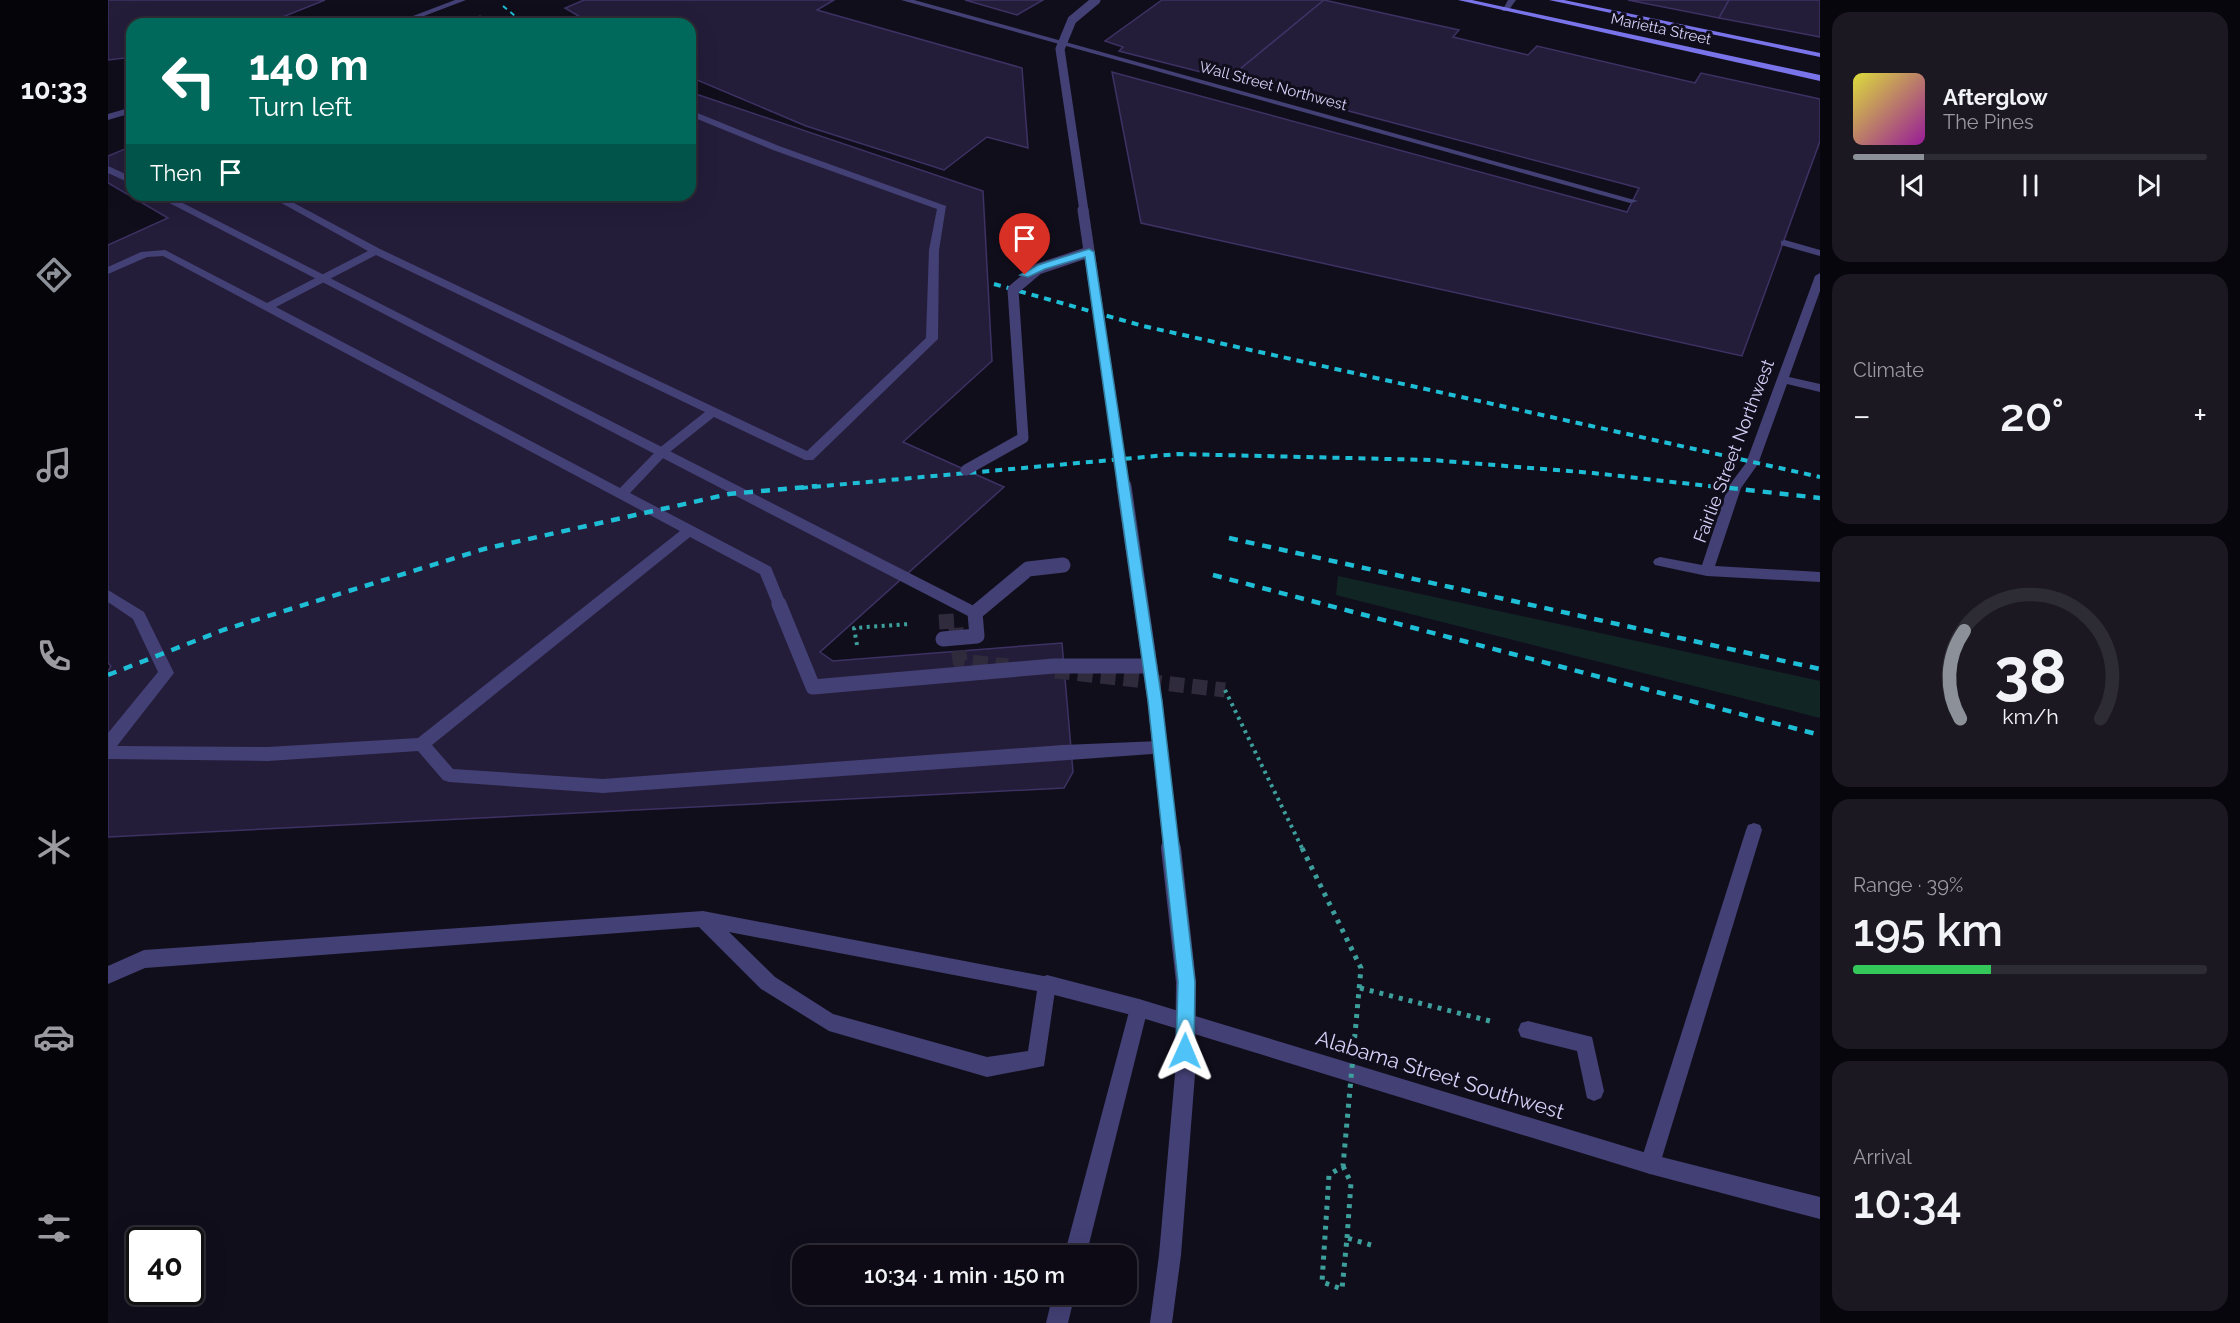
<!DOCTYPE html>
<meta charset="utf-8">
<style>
:root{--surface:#0d0a15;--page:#1b1822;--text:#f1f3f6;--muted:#9a9aa0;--line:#2d2b34;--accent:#8c9099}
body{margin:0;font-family:Raleway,sans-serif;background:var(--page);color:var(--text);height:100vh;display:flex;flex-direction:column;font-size:22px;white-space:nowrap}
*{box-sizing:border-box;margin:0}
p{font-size:20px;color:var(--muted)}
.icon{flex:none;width:33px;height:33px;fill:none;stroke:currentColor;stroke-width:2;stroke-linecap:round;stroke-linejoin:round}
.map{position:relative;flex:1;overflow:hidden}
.sheet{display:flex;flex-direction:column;gap:12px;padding:12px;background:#07060c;width:420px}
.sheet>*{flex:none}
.guide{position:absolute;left:18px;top:18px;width:570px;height:183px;border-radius:18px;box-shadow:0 6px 24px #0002,0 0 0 2px var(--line);background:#00695c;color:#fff;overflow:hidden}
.speed{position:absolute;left:18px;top:1227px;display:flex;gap:12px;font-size:30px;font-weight:700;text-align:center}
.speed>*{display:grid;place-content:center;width:78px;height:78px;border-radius:50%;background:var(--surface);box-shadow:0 6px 24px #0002,0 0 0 2px var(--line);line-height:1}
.speed .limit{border:3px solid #111;border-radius:9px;background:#fff;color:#111}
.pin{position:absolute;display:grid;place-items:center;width:51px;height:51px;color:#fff;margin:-62px -26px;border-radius:50% 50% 50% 0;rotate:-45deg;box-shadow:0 0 6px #0007}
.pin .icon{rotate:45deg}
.me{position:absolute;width:66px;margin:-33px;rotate:1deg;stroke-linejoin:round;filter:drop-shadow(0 0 4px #0008)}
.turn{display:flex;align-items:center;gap:21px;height:126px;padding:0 24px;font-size:27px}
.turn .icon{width:78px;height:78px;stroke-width:2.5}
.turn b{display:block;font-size:42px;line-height:51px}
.then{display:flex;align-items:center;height:57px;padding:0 24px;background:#0003;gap:12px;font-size:22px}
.big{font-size:45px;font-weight:600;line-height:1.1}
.sheet .card{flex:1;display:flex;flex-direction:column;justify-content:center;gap:9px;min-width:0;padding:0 21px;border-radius:18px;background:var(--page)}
.sheet .dial{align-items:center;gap:0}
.dial svg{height:156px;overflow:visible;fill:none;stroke:var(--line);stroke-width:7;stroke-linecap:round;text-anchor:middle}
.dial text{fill:var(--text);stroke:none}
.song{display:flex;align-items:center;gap:18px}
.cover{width:72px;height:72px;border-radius:9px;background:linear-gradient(135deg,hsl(60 70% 55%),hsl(300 70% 35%))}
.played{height:6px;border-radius:3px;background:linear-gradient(90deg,var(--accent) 20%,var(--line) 20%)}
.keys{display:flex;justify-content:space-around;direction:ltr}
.heat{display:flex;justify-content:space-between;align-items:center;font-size:33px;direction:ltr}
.charge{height:9px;border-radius:4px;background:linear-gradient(90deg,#34c759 39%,var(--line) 0)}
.trip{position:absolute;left:684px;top:1245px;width:345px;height:60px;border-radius:18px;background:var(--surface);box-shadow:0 6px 24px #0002,0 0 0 2px var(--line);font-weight:600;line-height:60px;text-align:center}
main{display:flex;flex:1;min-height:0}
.tab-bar{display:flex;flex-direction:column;width:108px;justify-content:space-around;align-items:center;background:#050408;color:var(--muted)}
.tab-bar .icon{width:42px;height:42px}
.tab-bar .on{color:var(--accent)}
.tab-bar b{font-size:27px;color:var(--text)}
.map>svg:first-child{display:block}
.green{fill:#122525}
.building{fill:#241d3a;stroke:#3d3263;stroke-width:1.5}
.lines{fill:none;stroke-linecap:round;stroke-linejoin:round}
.pedestrian-tunnel{stroke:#2f2b3d;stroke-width:15;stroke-dasharray:15 8;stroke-linecap:butt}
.path-far1{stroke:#3d9f9c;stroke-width:4;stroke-dasharray:3 4.5;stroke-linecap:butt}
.path{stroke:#3d9f9c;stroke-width:5;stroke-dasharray:4 6;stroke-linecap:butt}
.service{fill:#434075;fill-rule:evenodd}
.pedestrian{fill:#434075;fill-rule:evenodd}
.minor{fill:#434075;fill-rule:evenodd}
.tertiary{fill:#434075;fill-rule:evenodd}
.secondary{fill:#7a74eb;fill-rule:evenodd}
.rail-far2{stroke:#1ebfd6;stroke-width:2;stroke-dasharray:5 4.5;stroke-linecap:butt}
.rail-far1{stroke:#1ebfd6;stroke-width:4;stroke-dasharray:7 6;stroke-linecap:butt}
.rail{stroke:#1ebfd6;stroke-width:4.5;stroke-dasharray:9 8;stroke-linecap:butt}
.path-bridge-far1{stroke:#3d9f9c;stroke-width:4;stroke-dasharray:3 4.5;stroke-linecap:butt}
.path-bridge{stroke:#3d9f9c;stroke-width:5;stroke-dasharray:4 6;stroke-linecap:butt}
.service-bridge-far1{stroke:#434075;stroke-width:11}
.service-bridge{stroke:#434075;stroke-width:15}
.pedestrian-bridge{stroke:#434075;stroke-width:15}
.tertiary-bridge-far3{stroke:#434075;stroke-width:9}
.tertiary-bridge-far2{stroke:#434075;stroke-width:11}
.tertiary-bridge-far1{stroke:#434075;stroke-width:15}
.tertiary-bridge{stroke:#434075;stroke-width:20}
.route{fill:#4fc3f7;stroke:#337fa1;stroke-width:1.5}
.labels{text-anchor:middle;stroke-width:6;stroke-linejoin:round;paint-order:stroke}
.far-street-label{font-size:15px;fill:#d6d0f8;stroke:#110e1c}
.street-label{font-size:18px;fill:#d6d0f8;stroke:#110e1c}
.near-street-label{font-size:21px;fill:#d6d0f8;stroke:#110e1c}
</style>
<main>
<nav class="tab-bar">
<b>10:33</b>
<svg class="icon on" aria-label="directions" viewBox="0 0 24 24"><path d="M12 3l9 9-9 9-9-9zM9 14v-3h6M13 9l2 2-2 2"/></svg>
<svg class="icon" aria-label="music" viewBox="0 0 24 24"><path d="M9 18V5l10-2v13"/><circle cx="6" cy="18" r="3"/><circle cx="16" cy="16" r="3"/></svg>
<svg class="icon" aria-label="phone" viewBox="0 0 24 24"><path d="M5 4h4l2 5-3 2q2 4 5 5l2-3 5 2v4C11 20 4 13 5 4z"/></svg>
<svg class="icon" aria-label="climate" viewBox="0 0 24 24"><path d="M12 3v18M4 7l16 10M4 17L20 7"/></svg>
<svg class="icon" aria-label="car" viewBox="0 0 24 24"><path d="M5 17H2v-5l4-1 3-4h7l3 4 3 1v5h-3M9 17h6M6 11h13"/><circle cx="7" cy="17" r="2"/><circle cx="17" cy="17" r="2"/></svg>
<svg class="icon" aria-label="filters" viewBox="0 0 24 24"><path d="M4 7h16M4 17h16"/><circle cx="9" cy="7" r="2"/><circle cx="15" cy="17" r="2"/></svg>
</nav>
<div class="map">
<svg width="1712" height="1323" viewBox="0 0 1712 1323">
<rect width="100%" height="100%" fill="#110e1c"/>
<!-- green -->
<path class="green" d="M1230 576 1712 681V718L1228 595Z"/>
<!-- building -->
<g class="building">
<path d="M0 0H217L157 24H122L115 22 116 18 91 20 89 24H24V57L0 60Z"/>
<path d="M476 0H726L709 10 914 68 920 148 879 137 836 170 698 126 582 77V24H484L457 8Z"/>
<path d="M857 0H935L909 15Z"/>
<path d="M1054 0H1216L1120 79 1011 51 1015 47 997 41Z"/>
<path d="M1216 0 1351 30 1345 37 1420 55 1429 46 1587 83 1593 73 1712 99V141L1634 356 1033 223 1004 72 1519 212 1531 188 1120 79Z"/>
<path d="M1520 0H1621L1611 18Z"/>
<path d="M1621 0H1712V37L1611 18Z"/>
<path d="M372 16 382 24H354Z"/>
<path d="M582 92 875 191 884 361 795 442 896 487 712 652 725 661 954 643 965 772 956 788 0 837V671L3 666 0 663V245L60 218 0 183V156L24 146V195H582Z"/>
</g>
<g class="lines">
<!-- pedestrian-tunnel -->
<g class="pedestrian-tunnel">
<path d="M831 622 847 621 852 661 900 666"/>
<path d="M947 671 1117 690"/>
</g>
<!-- path-far1 -->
<path class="path-far1" d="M749 645 746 628 801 624"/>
<!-- path -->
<g class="path">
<path d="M1252 988 1382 1021"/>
<path d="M1235 1166 1243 1183 1239 1238"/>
</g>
<!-- service -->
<g class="service">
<path d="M793 0H806L1530 201 1522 203Z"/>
<path d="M582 110 671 146 838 206 831 250 830 339 705 460H697L606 417 558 455 522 493 663 567 678 604 676 608H666L652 574 582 537 324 745 345 769 495 779 955 745 1052 741 1058 743 1060 748 1058 753 495 793 341 782 335 780 310 751 160 761 0 759V733L50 672 25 619 0 602V590L36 612 66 673 9 746 160 747 310 738 572 531 55 256 39 257 0 274V267L33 252 57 250 159 303 260 251 159 195H171L272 249 699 451 818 338 821 250 829 209 665 150 582 116ZM268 255 597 412 550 449 512 488 168 307Z"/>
<path d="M1677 240 1712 250V256L1673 245V241Z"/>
<path d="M1712 273V291L1681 377 1712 384V392L1679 384 1650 464 1633 488 1607 566 1712 572V582L1599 576 1547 565 1545 562 1547 559 1552 557 1594 565 1620 487 1638 463 1707 276Z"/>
<path d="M1646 823 1652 825 1654 830 1552 1164 1549 1171 1542 1174 1535 1171 1532 1164 1638 830 1640 825Z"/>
<path d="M595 911 946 978 948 984 936 1066 879 1077 721 1031 653 989 591 927 37 968 0 984V966L36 950ZM621 932 929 991 920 1051 879 1057 725 1014 667 977Z"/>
<path d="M1031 999 1038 1002 1040 1008 978 1256H956L1022 1008 1024 1002Z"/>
<path d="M945 1294H967L960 1323H938Z"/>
</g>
<!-- pedestrian -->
<g class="pedestrian">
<path d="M0 166 24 177V184L0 173Z"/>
<path d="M46 195H59L872 609 874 613 867 618 862 617Z"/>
<path d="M1420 1021 1484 1037 1496 1091 1493 1098 1486 1101 1479 1098 1469 1051 1413 1037 1410 1030 1413 1023Z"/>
</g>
<!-- minor -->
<g class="minor">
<path d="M1400 0H1408L1400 11H1394Z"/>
<path d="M939 975 1031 999 1542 1154 1712 1197V1219L1542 1174 1031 1017 939 993 932 990 930 984 932 978Z"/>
</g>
<!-- tertiary -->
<g class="tertiary">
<path d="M347 0H358L295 24H284Z"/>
<path d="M24 107V113L0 120V114Z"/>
<path d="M1077 1064 1084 1067 1087 1074 1073 1255 1064 1323H1042L1051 1255 1067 1074 1070 1067Z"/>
</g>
<!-- secondary -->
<g class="secondary">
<path d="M1350 0H1364L1712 75V81Z"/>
<path d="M1441 0H1456L1712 53V57Z"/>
</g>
<!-- rail-far2 -->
<path class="rail-far2" d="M395 6 417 24"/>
<!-- rail-far1 -->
<g class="rail-far1">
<path d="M886 284 1035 326 1712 477"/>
<path d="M693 488 1070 454 1324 460 1485 473 1618 488"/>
</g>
<!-- rail -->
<g class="rail">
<path d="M1604 486 1712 498"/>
<path d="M1121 538 1712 669"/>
<path d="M1105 575 1712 735"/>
<path d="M0 675 115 630 376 549 621 494 709 486"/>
</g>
<!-- path-bridge-far1 -->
<path class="path-bridge-far1" d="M1117 690 1195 850"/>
<!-- path-bridge -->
<path class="path-bridge" d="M1194 848 1253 968 1235 1166 1221 1175 1214 1282 1234 1289 1239 1238 1263 1245"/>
<!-- service-bridge-far1 -->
<path class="service-bridge-far1" d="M858 470 915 438 905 290 930 269 981 252"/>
<!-- service-bridge -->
<path class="service-bridge" d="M671 604 705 687 946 666H1042"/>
<!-- pedestrian-bridge -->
<path class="pedestrian-bridge" d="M835 639 869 636 867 613 920 569 955 565"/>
<!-- tertiary-bridge-far3 -->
<path class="tertiary-bridge-far3" d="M976 211 952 49 964 20 988 0"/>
<!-- tertiary-bridge-far2 -->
<path class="tertiary-bridge-far2" d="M975 210 1016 488"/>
<!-- tertiary-bridge-far1 -->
<path class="tertiary-bridge-far1" d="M1016 486 1047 701 1063 850"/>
<!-- tertiary-bridge -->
<path class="tertiary-bridge" d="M1063 848 1078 982 1077 1074"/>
</g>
<!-- route -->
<path class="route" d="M981 249 986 252 1054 701 1087 982 1086 1051 1084 1057 1077 1060 1071 1057 1068 1051 1070 982 1040 701 977 257 937 269 920 277 912 275 930 265Z"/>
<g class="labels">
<!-- far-street labels -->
<g class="far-street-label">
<text transform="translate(1553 29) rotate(12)" y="5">Marietta Street</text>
<text transform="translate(1165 86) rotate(15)" y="5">Wall Street Northwest</text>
</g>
<!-- street labels -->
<g class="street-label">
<text transform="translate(1626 451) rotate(-69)" y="6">Fairlie Street Northwest</text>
</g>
<!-- near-street labels -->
<g class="near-street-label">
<text transform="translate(1332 1075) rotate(17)" y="7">Alabama Street Southwest</text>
</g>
</g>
</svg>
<div class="speed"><div class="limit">40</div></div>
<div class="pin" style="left:917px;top:275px;background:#d93025"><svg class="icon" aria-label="arrive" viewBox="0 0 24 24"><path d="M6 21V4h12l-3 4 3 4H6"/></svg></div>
<svg class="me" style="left:1077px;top:1051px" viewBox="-20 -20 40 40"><path d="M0-17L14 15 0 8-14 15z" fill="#4fc3f7" stroke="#fff" stroke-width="4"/></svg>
<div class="trip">10:34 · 1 min · 150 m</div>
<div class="guide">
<div class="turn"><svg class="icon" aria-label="left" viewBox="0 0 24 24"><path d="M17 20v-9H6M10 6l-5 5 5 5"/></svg><div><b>140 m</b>Turn left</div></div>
<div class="then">Then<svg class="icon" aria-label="arrive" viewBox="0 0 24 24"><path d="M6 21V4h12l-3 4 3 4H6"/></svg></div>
</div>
</div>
<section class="sheet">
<div class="card">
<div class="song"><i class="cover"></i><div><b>Afterglow</b><p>The Pines</p></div></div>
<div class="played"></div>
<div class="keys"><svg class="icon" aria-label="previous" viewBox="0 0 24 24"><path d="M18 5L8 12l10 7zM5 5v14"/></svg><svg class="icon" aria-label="pause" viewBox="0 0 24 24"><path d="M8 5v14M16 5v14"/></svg><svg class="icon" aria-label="next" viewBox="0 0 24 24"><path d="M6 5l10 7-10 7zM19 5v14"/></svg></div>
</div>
<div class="card"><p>Climate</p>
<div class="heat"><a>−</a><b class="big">20°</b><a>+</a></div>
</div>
<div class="card dial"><svg viewBox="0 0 100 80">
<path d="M14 69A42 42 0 1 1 86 69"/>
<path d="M14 69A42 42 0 0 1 16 24" stroke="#8c9099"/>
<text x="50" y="56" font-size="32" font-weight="700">38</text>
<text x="50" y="72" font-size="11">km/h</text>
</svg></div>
<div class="card"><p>Range · 39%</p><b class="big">195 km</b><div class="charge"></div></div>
<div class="card"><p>Arrival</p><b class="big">10:34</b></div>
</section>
</main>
